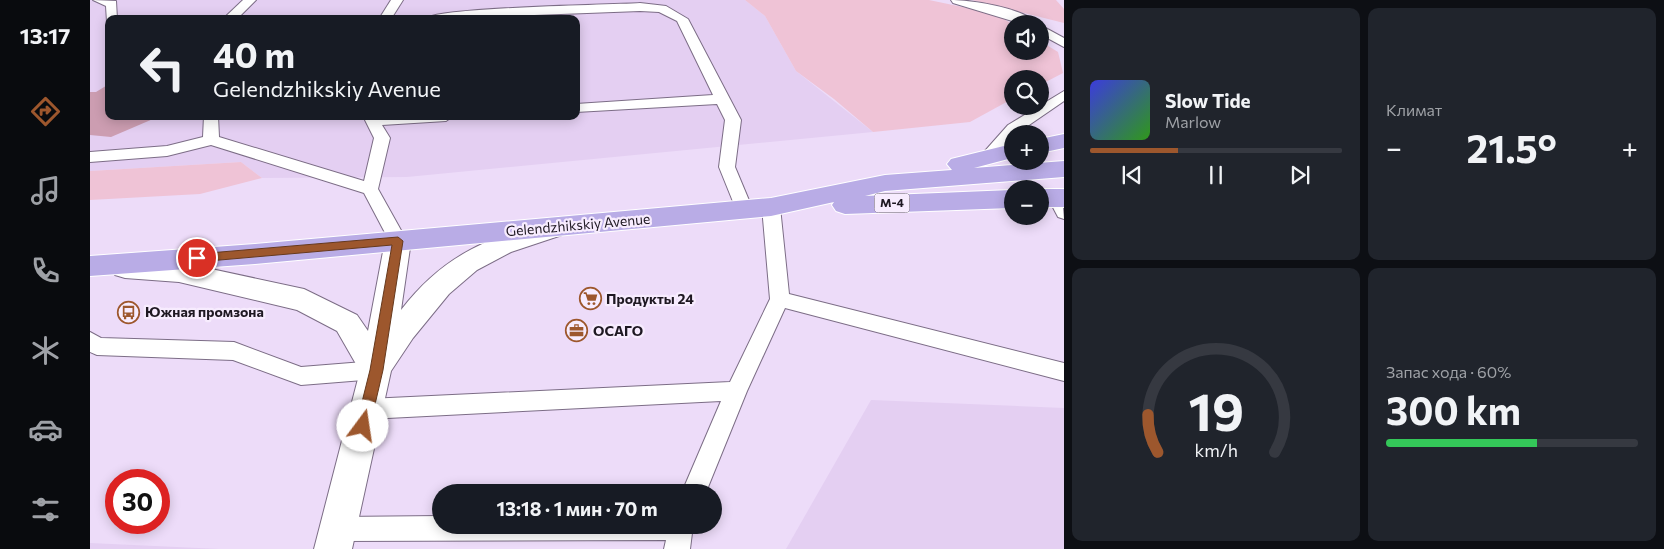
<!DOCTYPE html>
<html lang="ru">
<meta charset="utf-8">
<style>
:root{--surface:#171b24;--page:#20242c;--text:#f1f3f6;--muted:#9ea1a6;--line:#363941;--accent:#9d572d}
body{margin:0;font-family:Commissioner,sans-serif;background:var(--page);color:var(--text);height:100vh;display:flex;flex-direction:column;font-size:19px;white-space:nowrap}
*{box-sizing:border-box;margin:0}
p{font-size:16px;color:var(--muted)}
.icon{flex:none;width:28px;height:28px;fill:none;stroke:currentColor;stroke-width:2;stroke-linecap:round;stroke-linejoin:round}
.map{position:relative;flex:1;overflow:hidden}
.sheet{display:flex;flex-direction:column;gap:8px;padding:8px;background:#0d0f14;width:600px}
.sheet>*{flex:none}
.hud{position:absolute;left:15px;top:15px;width:475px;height:105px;border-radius:10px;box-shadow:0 2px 12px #0003;background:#171b24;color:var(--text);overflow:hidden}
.controls{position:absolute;left:914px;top:15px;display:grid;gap:10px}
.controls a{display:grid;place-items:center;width:45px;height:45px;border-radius:50%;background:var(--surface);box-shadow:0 2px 12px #0003;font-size:25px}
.speed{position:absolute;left:15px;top:469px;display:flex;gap:10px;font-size:25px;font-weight:700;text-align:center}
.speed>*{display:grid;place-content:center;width:65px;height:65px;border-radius:50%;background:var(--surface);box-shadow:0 2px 12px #0003;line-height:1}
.speed .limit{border:8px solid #d22;background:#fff;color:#111}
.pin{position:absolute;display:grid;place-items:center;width:42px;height:42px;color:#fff;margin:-21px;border:2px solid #fff;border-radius:50%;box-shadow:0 1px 5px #0007}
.me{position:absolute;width:55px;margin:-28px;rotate:14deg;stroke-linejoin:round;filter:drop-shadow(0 0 4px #0008)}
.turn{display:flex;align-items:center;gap:18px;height:105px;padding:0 25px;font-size:22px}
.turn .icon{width:65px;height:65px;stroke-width:2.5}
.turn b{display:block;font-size:35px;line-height:42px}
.big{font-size:38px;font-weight:700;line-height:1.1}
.sheet .tile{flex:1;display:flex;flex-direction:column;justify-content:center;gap:8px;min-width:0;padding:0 18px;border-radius:10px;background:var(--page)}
.sheet .dial{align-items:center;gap:0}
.dial svg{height:130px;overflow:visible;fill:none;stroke:var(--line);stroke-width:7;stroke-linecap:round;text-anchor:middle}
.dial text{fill:var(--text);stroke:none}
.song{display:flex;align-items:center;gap:15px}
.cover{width:60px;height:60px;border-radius:8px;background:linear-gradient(135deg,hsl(240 70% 55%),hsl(110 70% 35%))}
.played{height:5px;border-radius:2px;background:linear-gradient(90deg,var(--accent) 35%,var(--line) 35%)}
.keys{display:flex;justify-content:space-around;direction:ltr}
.heat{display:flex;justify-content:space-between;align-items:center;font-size:28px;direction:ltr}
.charge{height:8px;border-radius:4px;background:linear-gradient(90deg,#34c759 60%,var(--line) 0)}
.sheet .tiles{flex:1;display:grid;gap:8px;grid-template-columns:repeat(2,1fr)}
.trip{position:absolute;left:342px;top:484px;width:290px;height:50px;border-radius:25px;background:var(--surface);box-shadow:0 2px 12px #0003;font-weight:700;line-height:50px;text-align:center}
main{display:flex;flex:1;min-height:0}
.menu{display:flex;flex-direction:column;width:90px;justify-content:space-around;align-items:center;background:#090b0e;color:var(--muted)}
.menu .icon{width:35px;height:35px}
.menu .active{color:var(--accent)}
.menu b{font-size:22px;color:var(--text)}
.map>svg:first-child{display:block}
.built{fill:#e4cff2;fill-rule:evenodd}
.green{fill:#efc3d6}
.forest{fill:#cc9db1}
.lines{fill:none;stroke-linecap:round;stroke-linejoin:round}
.service-casing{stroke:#7c6d86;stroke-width:2}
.minor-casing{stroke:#7c6d86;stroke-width:2}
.primary-casing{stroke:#fff;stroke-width:2}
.service{fill:#fff;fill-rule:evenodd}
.minor{fill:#fff;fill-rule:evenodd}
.primary{fill:#b9ace6;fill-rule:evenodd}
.route{fill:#9d572d;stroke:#66391d}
.labels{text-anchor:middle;stroke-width:4.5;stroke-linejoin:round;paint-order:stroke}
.shield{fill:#f7ecfe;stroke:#5f5864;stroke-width:1}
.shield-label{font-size:12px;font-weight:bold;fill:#1e1822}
.street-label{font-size:14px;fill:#1e1822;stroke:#f7ecfe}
.poi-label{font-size:14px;font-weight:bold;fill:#1e1822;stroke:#f7ecfe;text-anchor:start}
</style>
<main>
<nav class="menu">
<b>13:17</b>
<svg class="icon active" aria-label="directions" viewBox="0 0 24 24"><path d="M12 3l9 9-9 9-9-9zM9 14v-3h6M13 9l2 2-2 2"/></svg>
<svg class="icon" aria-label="music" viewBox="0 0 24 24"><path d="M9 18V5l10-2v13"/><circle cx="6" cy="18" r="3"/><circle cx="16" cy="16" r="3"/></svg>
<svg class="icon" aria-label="phone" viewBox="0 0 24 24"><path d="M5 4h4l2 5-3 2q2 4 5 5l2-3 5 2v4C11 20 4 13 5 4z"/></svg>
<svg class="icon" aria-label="climate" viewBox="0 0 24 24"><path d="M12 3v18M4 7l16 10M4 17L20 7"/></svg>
<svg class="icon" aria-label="car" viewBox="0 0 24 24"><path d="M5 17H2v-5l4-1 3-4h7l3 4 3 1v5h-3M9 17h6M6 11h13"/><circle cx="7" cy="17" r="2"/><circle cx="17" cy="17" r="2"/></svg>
<svg class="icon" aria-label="filters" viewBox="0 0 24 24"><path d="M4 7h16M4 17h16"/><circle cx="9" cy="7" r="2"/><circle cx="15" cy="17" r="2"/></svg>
</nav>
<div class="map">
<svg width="974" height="549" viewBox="0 0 974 549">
<rect width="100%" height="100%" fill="#eddcf9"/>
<!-- built -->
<g class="built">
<path d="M0 0H655L675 16 706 71 783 132 317 177 172 178 151 162 0 171ZM19 19H486V116H19Z"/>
<path d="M781 400 974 408V549H696Z"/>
<path d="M0 543 130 549H0Z"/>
</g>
<!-- green -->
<g class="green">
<path d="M655 0H839L906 14 922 24V51H950V41L968 52 973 73 950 85V79H922V99L880 122 783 132 744 99 706 71 675 16Z"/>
<path d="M882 0H966L974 9V23Z"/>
<path d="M151 162 172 178 110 194 0 200V171Z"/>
</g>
<!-- forest -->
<path class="forest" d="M19 84V116H70L21 137 0 135V92H6Z"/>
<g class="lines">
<defs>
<g id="service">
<path d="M3 0 26 1 27 19H19V22H17L16 6Z"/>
<path d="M153 0H166L147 19H133Z"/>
<path d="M301 0H313L301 19H289Z"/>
<path d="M861 0C881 0 934 8 948 24H932L863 3Z"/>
<path d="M550 3 576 6 598 19 651 120 645 167 663 210 660 214 654 216 648 214 629 167 635 120 627 104 486 112V104L623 95 587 21 569 12 550 11 335 19C346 7 522 5 550 3Z"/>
<path d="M950 25 974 38V47L950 34Z"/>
<path d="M974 91V101L926 134H922V139L906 160H894L892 156 894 152 918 125Z"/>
<path d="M114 116H128L129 137 274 181 284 138 273 116H363L356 121 292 125 300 138 288 189 317 241 314 246 308 248 302 246 274 193 121 145 77 156 0 162V152L77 146 113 137Z"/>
<path d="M966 192 972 194 974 219 968 217 958 198 960 194Z"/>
<path d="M681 201 687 203 690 207 699 294 974 363V381L695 308 657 391 616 492H592L631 401 278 419 270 416 267 409 270 402 278 399 640 382 680 299 672 207 675 203Z"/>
<path d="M0 332 11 338 144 342 211 367 286 361 293 364 297 370 293 376 286 379 211 385 143 360 7 355 0 352Z"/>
<path d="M351 516V525H603L600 549H574L576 540 248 541 239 538 236 529 239 520 248 517Z"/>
</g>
<path id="minor" d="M466 218 475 220 479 227 475 234 421 252 387 270 359 294 323 338 301 371 262 549H224L270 371 247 331 207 310 89 282 35 278 25 275 21 268 25 261 35 258 89 262 214 289 267 315 278 331 295 241 299 234 308 231 317 234 321 241 311 310C355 253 399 238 466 218Z"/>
<g id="primary">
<path d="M974 134V148L950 153V139Z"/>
<path d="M922 144V158L884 168 974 161V177L795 191 775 196 922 190V208L755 214 746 211 742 205 744 202 681 216 165 264 0 276V256L165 244 681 198 795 175 862 170 857 164 861 159Z"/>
<rect x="950" y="189" width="24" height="18"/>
</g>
</defs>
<!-- service casing -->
<use href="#service" class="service-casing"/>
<!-- minor casing -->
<use href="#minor" class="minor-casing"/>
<!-- primary casing -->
<use href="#primary" class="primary-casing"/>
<!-- service -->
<use href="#service" class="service"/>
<!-- minor -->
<use href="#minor" class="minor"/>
<!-- primary -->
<use href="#primary" class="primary"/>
</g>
<!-- route -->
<path class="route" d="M308 237 313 241 293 370 280 426 278 431 273 433 268 431 266 426 280 370 302 245 107 262 101 258 107 254Z"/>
<!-- icons -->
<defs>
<symbol id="supermarket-ring" viewBox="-11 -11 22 22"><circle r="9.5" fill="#f7ecfe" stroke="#9d572d" stroke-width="1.5"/><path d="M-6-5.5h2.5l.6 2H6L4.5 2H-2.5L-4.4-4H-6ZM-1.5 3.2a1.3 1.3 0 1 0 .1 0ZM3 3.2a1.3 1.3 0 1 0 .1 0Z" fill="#9d572d"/></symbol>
<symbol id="bus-ring" viewBox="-11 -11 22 22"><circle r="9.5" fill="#f7ecfe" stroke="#9d572d" stroke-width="1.5"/><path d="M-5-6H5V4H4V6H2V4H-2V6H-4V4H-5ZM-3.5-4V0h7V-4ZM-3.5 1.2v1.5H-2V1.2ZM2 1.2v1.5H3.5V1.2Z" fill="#9d572d"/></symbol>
<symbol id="office-ring" viewBox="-11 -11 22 22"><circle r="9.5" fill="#f7ecfe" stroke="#9d572d" stroke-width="1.5"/><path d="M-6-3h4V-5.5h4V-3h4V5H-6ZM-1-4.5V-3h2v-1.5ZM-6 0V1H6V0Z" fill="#9d572d"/></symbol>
</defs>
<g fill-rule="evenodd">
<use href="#supermarket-ring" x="488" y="286" width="25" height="25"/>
<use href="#bus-ring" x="26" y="300" width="25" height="25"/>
<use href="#office-ring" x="474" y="318" width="25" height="25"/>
</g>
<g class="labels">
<!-- shield labels -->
<rect class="shield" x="784.5" y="193.5" width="35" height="19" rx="4"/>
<g class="shield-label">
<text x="802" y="207">М-4</text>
</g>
<!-- street labels -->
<g class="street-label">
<text transform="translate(488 225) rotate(-5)" y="5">Gelendzhikskiy Avenue</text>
</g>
<!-- poi labels -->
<g class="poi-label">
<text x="516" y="304">Продукты 24</text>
<text x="55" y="317">Южная промзона</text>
<text x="503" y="336">ОСАГО</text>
</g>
</g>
</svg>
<div class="controls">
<a><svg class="icon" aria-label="sound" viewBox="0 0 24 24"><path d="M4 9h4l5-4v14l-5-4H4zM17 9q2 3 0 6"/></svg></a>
<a><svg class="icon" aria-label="search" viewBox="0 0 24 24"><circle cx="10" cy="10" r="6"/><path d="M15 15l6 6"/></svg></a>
<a>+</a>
<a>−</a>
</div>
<div class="speed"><div class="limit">30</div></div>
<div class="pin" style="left:107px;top:258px;background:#d93025"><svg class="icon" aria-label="arrive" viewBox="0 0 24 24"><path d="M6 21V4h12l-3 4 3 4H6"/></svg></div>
<svg class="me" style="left:273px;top:426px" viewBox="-20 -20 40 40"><circle r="19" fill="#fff"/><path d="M0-13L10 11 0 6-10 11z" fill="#9d572d"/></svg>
<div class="trip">13:18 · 1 мин · 70 m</div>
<div class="hud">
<div class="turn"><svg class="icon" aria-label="left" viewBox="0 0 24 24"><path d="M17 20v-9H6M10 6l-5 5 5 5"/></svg><div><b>40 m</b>Gelendzhikskiy Avenue</div></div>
</div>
</div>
<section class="sheet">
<div class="tiles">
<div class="tile">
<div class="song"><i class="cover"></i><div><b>Slow Tide</b><p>Marlow</p></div></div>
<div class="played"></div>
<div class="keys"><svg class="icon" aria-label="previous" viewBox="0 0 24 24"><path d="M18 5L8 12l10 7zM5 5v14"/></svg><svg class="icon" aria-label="pause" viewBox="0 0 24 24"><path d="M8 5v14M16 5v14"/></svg><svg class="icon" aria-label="next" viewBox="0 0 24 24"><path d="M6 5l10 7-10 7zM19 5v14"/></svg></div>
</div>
<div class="tile"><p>Климат</p>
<div class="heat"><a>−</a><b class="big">21.5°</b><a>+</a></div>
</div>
<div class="tile dial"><svg viewBox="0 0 100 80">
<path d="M14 69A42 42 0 1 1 86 69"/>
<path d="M14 69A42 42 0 0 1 8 46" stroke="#9d572d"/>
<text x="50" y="56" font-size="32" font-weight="700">19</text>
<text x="50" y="72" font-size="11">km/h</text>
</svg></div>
<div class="tile"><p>Запас хода · 60%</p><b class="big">300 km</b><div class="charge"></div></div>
</div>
</section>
</main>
